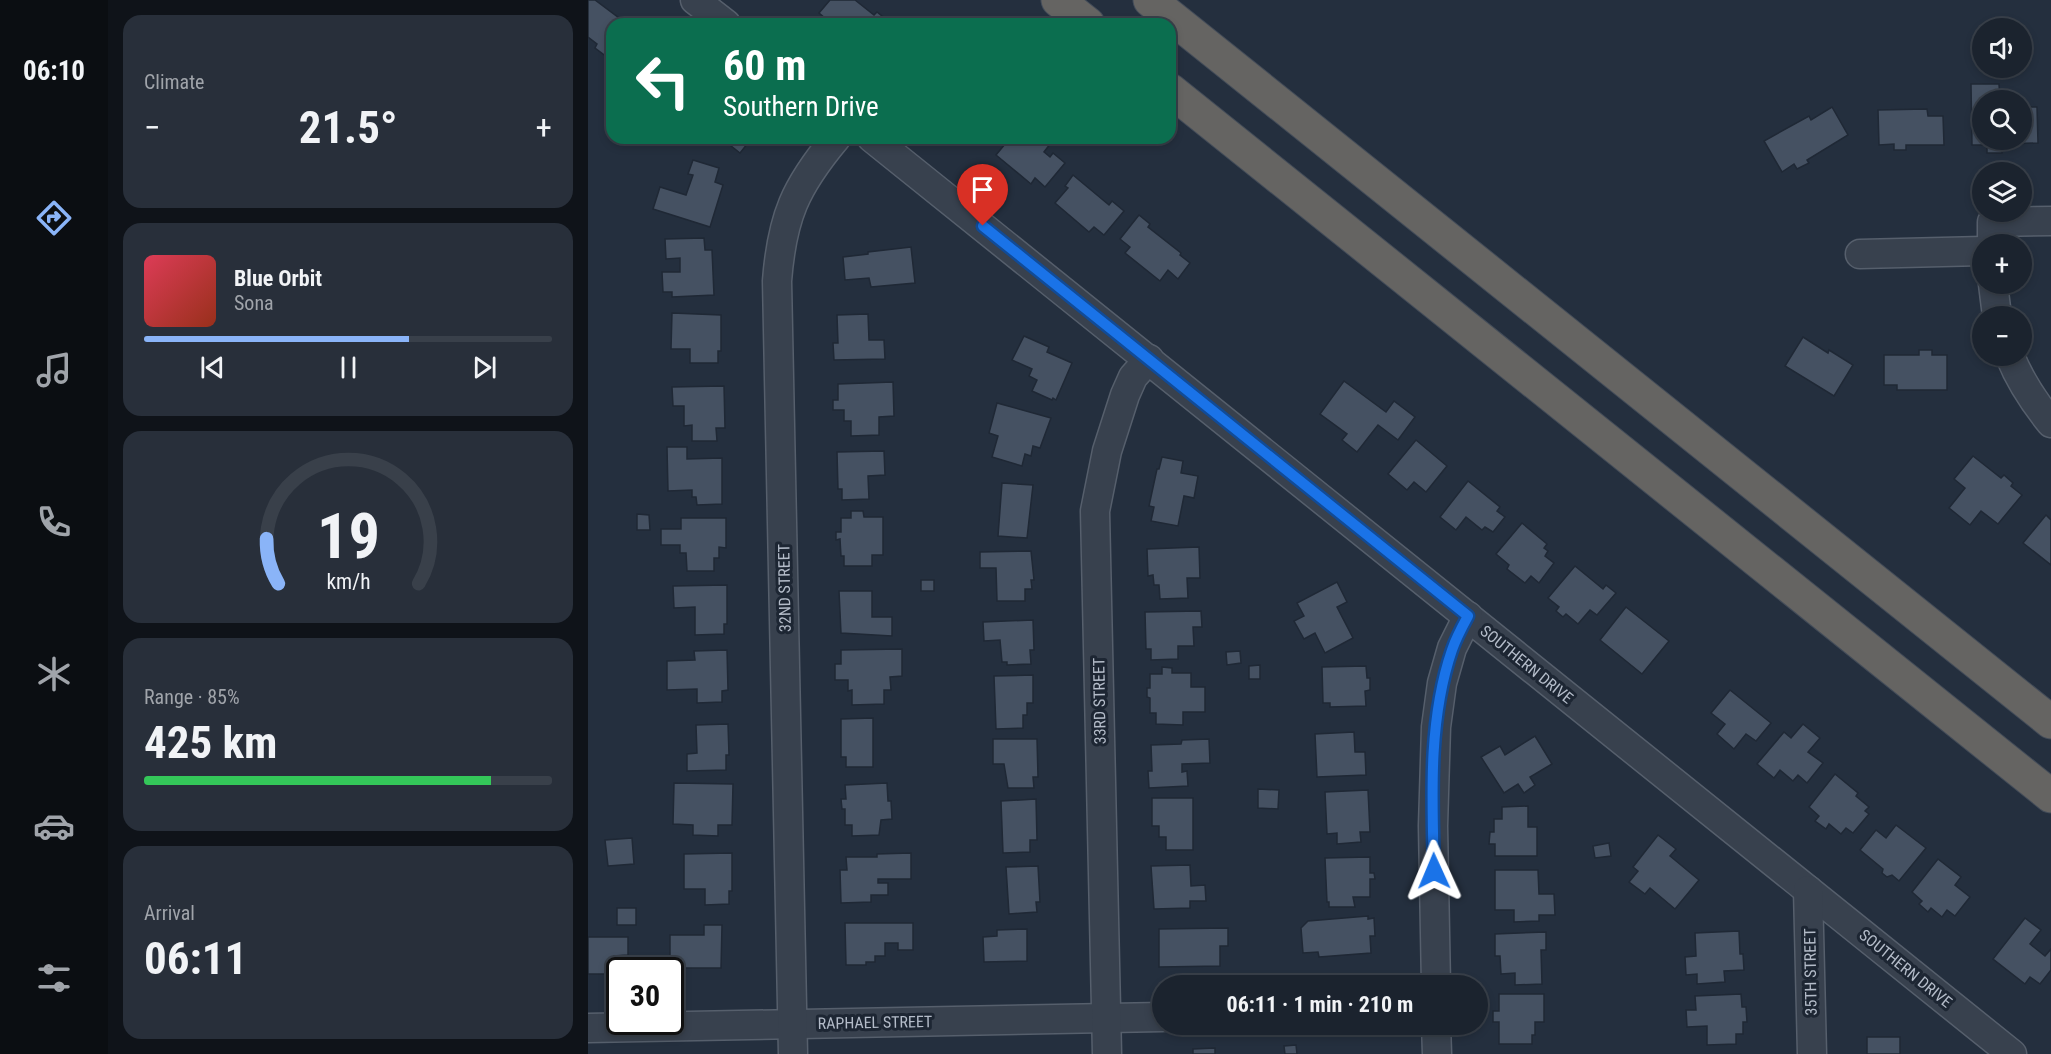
<!DOCTYPE html>
<meta charset="utf-8">
<style>
:root{--surface:#1b232e;--page:#282f3a;--text:#f1f3f6;--muted:#a0a4aa;--line:#39404a;--accent:#8ab4f8}
body{margin:0;font-family:"Roboto Condensed",sans-serif;background:var(--page);color:var(--text);height:100vh;display:flex;flex-direction:column;font-size:22px;white-space:nowrap}
*{box-sizing:border-box;margin:0}
p{font-size:20px;color:var(--muted)}
.icon{flex:none;width:33px;height:33px;fill:none;stroke:currentColor;stroke-width:2;stroke-linecap:round;stroke-linejoin:round}
.map{position:relative;flex:1;overflow:hidden}
.drawer{display:flex;flex-direction:column;gap:15px;padding:15px;background:#0f1319;width:480px}
.drawer>*{flex:none}
.guide{position:absolute;left:18px;top:18px;width:570px;height:126px;border-radius:18px;box-shadow:0 3px 9px #0003,0 0 0 2px var(--line);background:#0b6e4f;color:#fff;overflow:hidden}
.fabs{position:absolute;left:1384px;top:18px;display:grid;gap:12px}
.fabs a{display:grid;place-items:center;width:60px;height:60px;border-radius:50%;background:var(--surface);box-shadow:0 3px 9px #0003,0 0 0 2px var(--line);font-size:30px}
.speed{position:absolute;left:18px;top:957px;display:flex;gap:12px;font-size:30px;font-weight:700;text-align:center}
.speed>*{display:grid;place-content:center;width:78px;height:78px;border-radius:50%;background:var(--surface);box-shadow:0 3px 9px #0003,0 0 0 2px var(--line);line-height:1}
.speed .limit{border:3px solid #111;border-radius:9px;background:#fff;color:#111}
.pin{position:absolute;display:grid;place-items:center;width:51px;height:51px;color:#fff;margin:-62px -26px;border-radius:50% 50% 50% 0;rotate:-45deg;box-shadow:0 0 6px #0007}
.pin .icon{rotate:45deg}
.me{position:absolute;width:66px;margin:-33px;rotate:359deg;stroke-linejoin:round;filter:drop-shadow(0 0 4px #0008)}
.turn{display:flex;align-items:center;gap:21px;height:126px;padding:0 18px;font-size:27px}
.turn .icon{width:78px;height:78px;stroke-width:2.5}
.turn b{display:block;font-size:42px;line-height:51px}
.big{font-size:45px;font-weight:700;line-height:1.1}
.drawer .tile{flex:1;display:flex;flex-direction:column;justify-content:center;gap:9px;min-width:0;padding:0 21px;border-radius:18px;background:var(--page)}
.drawer .dial{align-items:center;gap:0}
.dial svg{height:156px;overflow:visible;fill:none;stroke:var(--line);stroke-width:7;stroke-linecap:round;text-anchor:middle}
.dial text{fill:var(--text);stroke:none}
.song{display:flex;align-items:center;gap:18px}
.cover{width:72px;height:72px;border-radius:9px;background:linear-gradient(135deg,hsl(350 70% 55%),hsl(10 70% 35%))}
.played{height:6px;border-radius:3px;background:linear-gradient(90deg,var(--accent) 65%,var(--line) 65%)}
.keys{display:flex;justify-content:space-around;direction:ltr}
.heat{display:flex;justify-content:space-between;align-items:center;font-size:33px;direction:ltr}
.charge{height:9px;border-radius:4px;background:linear-gradient(90deg,#34c759 85%,var(--line) 0)}
.trip{position:absolute;left:564px;top:975px;width:336px;height:60px;border-radius:30px;background:var(--surface);box-shadow:0 3px 9px #0003,0 0 0 2px var(--line);font-weight:700;line-height:60px;text-align:center}
main{display:flex;flex:1;min-height:0}
.dock{display:flex;flex-direction:column;width:108px;justify-content:space-around;align-items:center;background:#0b0e12;color:var(--muted)}
.dock .icon{width:42px;height:42px}
.dock .current{color:var(--accent)}
.dock b{font-size:27px;color:var(--text)}
.map>svg:first-child{display:block}
.building{fill:#455162;stroke:#1f2835;stroke-width:1.5}
.lines{fill:none;stroke-linecap:round;stroke-linejoin:round}
.minor-casing{stroke:#565f6c;stroke-width:31}
.trunk-casing{stroke:#434c59;stroke-width:35}
.minor{stroke:#38414e;stroke-width:28}
.trunk{stroke:#656462;stroke-width:33}
.route-casing{stroke:#114b97;stroke-width:15}
.route{stroke:#1a73e8;stroke-width:10}
.labels{text-anchor:middle;stroke-width:6;stroke-linejoin:round;paint-order:stroke}
.street-label{font-size:16px;fill:#b4bcc9;stroke:#1d2633}
</style>
<main>
<nav class="dock">
<b>06:10</b>
<svg class="icon current" aria-label="directions" viewBox="0 0 24 24"><path d="M12 3l9 9-9 9-9-9zM9 14v-3h6M13 9l2 2-2 2"/></svg>
<svg class="icon" aria-label="music" viewBox="0 0 24 24"><path d="M9 18V5l10-2v13"/><circle cx="6" cy="18" r="3"/><circle cx="16" cy="16" r="3"/></svg>
<svg class="icon" aria-label="phone" viewBox="0 0 24 24"><path d="M5 4h4l2 5-3 2q2 4 5 5l2-3 5 2v4C11 20 4 13 5 4z"/></svg>
<svg class="icon" aria-label="climate" viewBox="0 0 24 24"><path d="M12 3v18M4 7l16 10M4 17L20 7"/></svg>
<svg class="icon" aria-label="car" viewBox="0 0 24 24"><path d="M5 17H2v-5l4-1 3-4h7l3 4 3 1v5h-3M9 17h6M6 11h13"/><circle cx="7" cy="17" r="2"/><circle cx="17" cy="17" r="2"/></svg>
<svg class="icon" aria-label="filters" viewBox="0 0 24 24"><path d="M4 7h16M4 17h16"/><circle cx="9" cy="7" r="2"/><circle cx="15" cy="17" r="2"/></svg>
</nav>
<section class="drawer">
<div class="tile"><p>Climate</p>
<div class="heat"><a>−</a><b class="big">21.5°</b><a>+</a></div>
</div>
<div class="tile">
<div class="song"><i class="cover"></i><div><b>Blue Orbit</b><p>Sona</p></div></div>
<div class="played"></div>
<div class="keys"><svg class="icon" aria-label="previous" viewBox="0 0 24 24"><path d="M18 5L8 12l10 7zM5 5v14"/></svg><svg class="icon" aria-label="pause" viewBox="0 0 24 24"><path d="M8 5v14M16 5v14"/></svg><svg class="icon" aria-label="next" viewBox="0 0 24 24"><path d="M6 5l10 7-10 7zM19 5v14"/></svg></div>
</div>
<div class="tile dial"><svg viewBox="0 0 100 80">
<path d="M14 69A42 42 0 1 1 86 69"/>
<path d="M14 69A42 42 0 0 1 8 46" stroke="#8ab4f8"/>
<text x="50" y="56" font-size="32" font-weight="700">19</text>
<text x="50" y="72" font-size="11">km/h</text>
</svg></div>
<div class="tile"><p>Range · 85%</p><b class="big">425 km</b><div class="charge"></div></div>
<div class="tile"><p>Arrival</p><b class="big">06:11</b></div>
</section>
<div class="map">
<svg width="1463" height="1054" viewBox="0 0 1463 1054">
<rect width="100%" height="100%" fill="#242f3e"/>
<!-- building -->
<g class="building">
<path d="M0 0H7L31 18 28 24H24V51L19 57 7 48 9 44 0 37Z"/>
<path d="M242 0H267L286 15 289 12 300 21 298 24H244L231 13Z"/>
<path d="M1383 84H1411L1412 100H1395V140H1434V107H1449L1450 143 1414 144V153H1399V145H1384Z"/>
<path d="M1244 107 1260 135 1219 160 1221 163 1209 169 1206 164 1194 172 1176 141 1221 116 1223 120Z"/>
<path d="M1339 109 1340 116H1355L1356 145H1318V150H1306V144L1291 145 1290 110Z"/>
<path d="M133 138H164L152 153Z"/>
<path d="M422 138H439L442 141 445 138H465L466 139 456 152 462 157 465 153 477 163 457 187 447 178 443 184 408 155Z"/>
<path d="M105 160 131 168 127 182 135 185 122 227 65 209 72 187 98 195 105 175 100 174Z"/>
<path d="M485 175 521 205 524 201 536 211 516 235 506 227 501 232 467 203 480 188 477 186Z"/>
<path d="M551 215 562 224 560 227 593 253 592 255 602 263 590 279 580 270 572 281 537 253 542 247 532 239Z"/>
<path d="M116 238 117 250H124L126 295 84 297V292H75L74 272H92V258L78 259 77 239Z"/>
<path d="M323 247 327 283 283 287 281 278 257 280 255 257 280 254V252Z"/>
<path d="M84 313 133 315V351H130V363H102V349H83Z"/>
<path d="M280 314 281 340H296L297 359 246 360 245 343H250L249 315Z"/>
<path d="M436 336 461 347 459 352 484 363 468 400 465 398 464 400 444 391 449 380 441 376 444 369 424 360Z"/>
<path d="M1215 337 1240 353 1241 350 1265 365 1246 396 1197 366Z"/>
<path d="M1331 350H1344V355H1359V390H1309V385H1296V355H1331Z"/>
<path d="M756 381 798 412 806 401 827 417 810 440 790 425 769 452 754 440 759 434 732 414Z"/>
<path d="M305 382 306 416 291 417V435L263 436V421H256V410H245V400H250V384Z"/>
<path d="M136 386 137 428H128L129 441H104V425L96 426V406H85L84 387Z"/>
<path d="M409 403 463 418 452 448 445 446 443 456 437 454 434 466 404 457 410 436 401 433Z"/>
<path d="M828 440 859 466 838 492 826 482 819 490 800 474Z"/>
<path d="M79 447H99V459L134 458V504L109 505 108 497H104V490L80 491Z"/>
<path d="M296 451 297 475 280 476 281 499 254 500V489H250L249 452Z"/>
<path d="M1385 456 1413 478 1416 475 1425 483 1423 486 1434 495 1410 524 1393 511 1382 525 1361 508 1377 488 1366 479Z"/>
<path d="M574 457 595 461 593 473 610 476 606 498 596 496 590 526 563 521 566 507 561 506 569 469H571Z"/>
<path d="M880 481 912 507 909 511 917 517 905 532 897 527 894 530 878 517 868 530 852 517Z"/>
<path d="M414 483 445 485 439 538 410 536Z"/>
<path d="M263 511H275L276 517H295V555H284V566H256V556H253L252 539 248 540V532H253V518H263Z"/>
<path d="M49 514 61 515 62 530H49Z"/>
<path d="M1458 515 1463 520V565L1435 543Z"/>
<path d="M93 518H138V548L131 547V558H126V571H99L98 553H92V545H73V529H93Z"/>
<path d="M934 523 959 544 956 548 960 551 957 556 966 563 951 583 943 576 937 583 919 569 921 565 908 554Z"/>
<path d="M611 547 612 578H599L600 598 572 599 571 585H566L565 575 560 576 559 549Z"/>
<path d="M443 551 446 580H443L444 589H437V601H409L408 568H392V552Z"/>
<path d="M987 566 1015 589 1018 585 1028 593 1009 615 1002 610 990 624 978 614 975 617 968 611 971 607 960 598Z"/>
<rect x="333" y="580" width="13" height="11"/>
<path d="M749 582 759 602 749 607 765 638 737 653 727 633 716 639 706 621 716 616 709 603Z"/>
<path d="M139 585V624H136V634L107 635V607L86 608 85 586Z"/>
<path d="M251 591H284V617H304V636L253 633Z"/>
<path d="M1038 607 1081 641 1054 674 1012 640Z"/>
<path d="M613 611 614 627H605L606 646H590V659L563 660V649H558L557 612Z"/>
<path d="M445 620 446 650H442L443 664 419 665V662H414L412 640 396 641 395 622Z"/>
<path d="M314 649V676L302 677 303 690H296V704L264 705V690L260 691V680H247V664H253V650Z"/>
<path d="M139 650 140 690 134 691V702L109 703V689L79 690V661L107 660 106 651Z"/>
<path d="M652 651 653 663 639 665 638 652Z"/>
<path d="M672 665V679H661V666Z"/>
<path d="M778 666 779 678H782V690L777 691 778 706 742 707V703H735L734 667Z"/>
<path d="M574 667 584 668V673H603V687H617V712H595V725L568 724V713H562V698L559 697V688H562V674H574Z"/>
<path d="M445 675V703H439V715H435V728L408 729 406 676Z"/>
<path d="M1142 690 1183 723 1168 741 1158 734 1146 749 1129 734 1137 724 1123 713Z"/>
<path d="M285 718V767H258V757H253V719Z"/>
<path d="M140 724 141 755H138V770L99 771V754L109 753 108 725Z"/>
<path d="M1215 724 1232 738 1220 752 1235 763 1219 783 1210 775 1205 781 1192 770 1186 778 1169 764 1196 732 1203 738Z"/>
<path d="M766 732 767 752H777L778 775 729 777 727 734Z"/>
<path d="M947 736 964 764 942 777 947 785 936 793 930 784 916 793 893 757 912 746 917 755Z"/>
<path d="M405 739H449L450 777H445L446 788H420L416 764H405Z"/>
<path d="M621 739 622 763 594 764V772L599 771 600 786 561 788 560 771H564L563 745 593 744 594 740Z"/>
<path d="M1247 774 1270 793 1268 796 1281 807 1277 811 1281 814 1265 833 1258 828 1253 834 1241 824 1238 829 1227 821 1231 816 1221 807Z"/>
<path d="M86 783 145 784 144 825H130V836L105 835V825L85 824Z"/>
<path d="M299 783 300 801H303L304 819 293 820 291 835 264 836V825H257V809H254L253 799H258L257 785Z"/>
<path d="M670 789 691 790 690 809 670 808Z"/>
<path d="M780 790 782 832H772L773 842 749 844V833L739 834 737 792Z"/>
<path d="M564 798H605V850H578V837H571V826H564Z"/>
<path d="M448 799 449 840H442V852L415 853 413 801Z"/>
<path d="M940 806V827H949V856H907V844H901L902 832H906V819H914V807Z"/>
<path d="M1308 825 1338 848 1311 881 1304 875 1299 877 1294 873 1295 869 1272 850 1288 830 1298 838Z"/>
<path d="M1070 835 1088 849 1082 856 1111 880 1087 909 1062 888 1057 894 1041 882 1050 871 1045 867Z"/>
<path d="M44 838 46 864 20 866 17 840Z"/>
<path d="M1021 843 1023 856 1007 858 1005 846Z"/>
<path d="M144 853V891H141V904L117 905V889H96V854Z"/>
<path d="M323 853V879H290V883H300V895H283V902L253 903 252 870H259L258 857H289V854Z"/>
<path d="M782 857V873H786L787 879H782V897H765L767 907H741V902H739L737 858Z"/>
<path d="M1350 859 1373 877 1367 885 1382 897 1367 916 1359 910 1354 917 1343 908 1340 912 1331 904 1334 901 1324 892Z"/>
<path d="M602 865 603 886 617 885 618 901H602V908L566 909 563 866Z"/>
<path d="M450 866 452 902H448L449 912 421 914 418 867Z"/>
<path d="M907 870H950L951 894H966L967 915H951V921L926 922V910H907Z"/>
<rect x="29" y="908" width="19" height="17"/>
<path d="M780 916V919L786 918 787 936H782L783 953 731 957 730 952 715 953 713 928 720 921Z"/>
<path d="M1437 918 1453 930 1442 944 1457 956 1463 949V970L1452 984 1442 977 1437 984 1405 959Z"/>
<path d="M257 923H325V950H310V943H297V956H287V962H278V965H258Z"/>
<path d="M116 925H134L133 968H95V961H82V935H116Z"/>
<path d="M640 928V946H632V966L571 967V929Z"/>
<path d="M439 929V961L396 962 395 937 409 936V930Z"/>
<path d="M1151 931 1152 954H1155L1156 970 1136 971 1137 982 1109 984V974L1098 975 1097 957 1108 956 1107 933Z"/>
<path d="M958 932V950H953L954 984 927 985V973L913 974 912 956H907V934Z"/>
<path d="M0 937H40V955L26 956V974H0Z"/>
<path d="M911 994H956V1022H947V1035H944V1044H911V1022H905V1011H911Z"/>
<path d="M1153 994 1154 1007H1158L1159 1022H1155V1034H1148V1044L1119 1045V1026L1099 1027 1098 1010H1108L1107 996Z"/>
<rect x="1279" y="1037" width="33" height="17"/>
<path d="M708 1045 709 1054H697L696 1046Z"/>
<path d="M627 1048V1054H605V1049Z"/>
</g>
<g class="lines">
<defs>
<g id="minor">
<path d="M107 0 138 24"/>
<path d="M284 138 1424 1054"/>
<path d="M1404 244V222L1463 221"/>
<path d="M1272 254 1395 251"/>
<path d="M1405 284 1409 316"/>
<path d="M1422 356C1432 381 1446 402 1463 423"/>
<path d="M1220 890 1224 1054"/>
<path d="M848 986 845 826 848 727 854 683 864 648 880 616"/>
<path d="M848 1024 849 1054"/>
<path d="M0 1028 574 1017"/>
<path d="M205 1054 189 281C194 217 207 187 248 138"/>
<path d="M519 1054 507 511 519 451 537 395 545 377 561 359"/>
</g>
<g id="trunk">
<path d="M470 0 500 24"/>
<path d="M562 0 1463 722"/>
<path d="M582 90 1463 796"/>
</g>
</defs>
<!-- minor casing -->
<use href="#minor" class="minor-casing"/>
<!-- trunk casing -->
<use href="#trunk" class="trunk-casing"/>
<!-- minor -->
<use href="#minor" class="minor"/>
<!-- trunk -->
<use href="#trunk" class="trunk"/>
</g>
<g class="lines">
<defs>
<path id="route" d="M395 226 880 616C874 627 868 638 864 650 840 720 844 798 846 871"/>
</defs>
<!-- route casing -->
<use href="#route" class="route-casing"/>
<!-- route -->
<use href="#route" class="route"/>
</g>
<g class="labels">
<!-- street labels -->
<g class="street-label">
<text transform="translate(196 588) rotate(-91)" y="6">32ND STREET</text>
<text transform="translate(939 664) rotate(39)" y="6">SOUTHERN DRIVE</text>
<text transform="translate(511 701) rotate(-91)" y="6">33RD STREET</text>
<text transform="translate(1318 968) rotate(39)" y="6">SOUTHERN DRIVE</text>
<text transform="translate(1222 972) rotate(-91)" y="6">35TH STREET</text>
<text transform="translate(287 1022) rotate(-1)" y="6">RAPHAEL STREET</text>
</g>
</g>
</svg>
<div class="fabs">
<a><svg class="icon" aria-label="sound" viewBox="0 0 24 24"><path d="M4 9h4l5-4v14l-5-4H4zM17 9q2 3 0 6"/></svg></a>
<a><svg class="icon" aria-label="search" viewBox="0 0 24 24"><circle cx="10" cy="10" r="6"/><path d="M15 15l6 6"/></svg></a>
<a><svg class="icon" aria-label="layers" viewBox="0 0 24 24"><path d="M12 4l9 5-9 5-9-5zM3 14l9 5 9-5"/></svg></a>
<a>+</a>
<a>−</a>
</div>
<div class="speed"><div class="limit">30</div></div>
<div class="pin" style="left:395px;top:226px;background:#d93025"><svg class="icon" aria-label="arrive" viewBox="0 0 24 24"><path d="M6 21V4h12l-3 4 3 4H6"/></svg></div>
<svg class="me" style="left:846px;top:871px" viewBox="-20 -20 40 40"><path d="M0-17L14 15 0 8-14 15z" fill="#1a73e8" stroke="#fff" stroke-width="4"/></svg>
<div class="trip">06:11 · 1 min · 210 m</div>
<div class="guide">
<div class="turn"><svg class="icon" aria-label="left" viewBox="0 0 24 24"><path d="M17 20v-9H6M10 6l-5 5 5 5"/></svg><div><b>60 m</b>Southern Drive</div></div>
</div>
</div>
</main>
